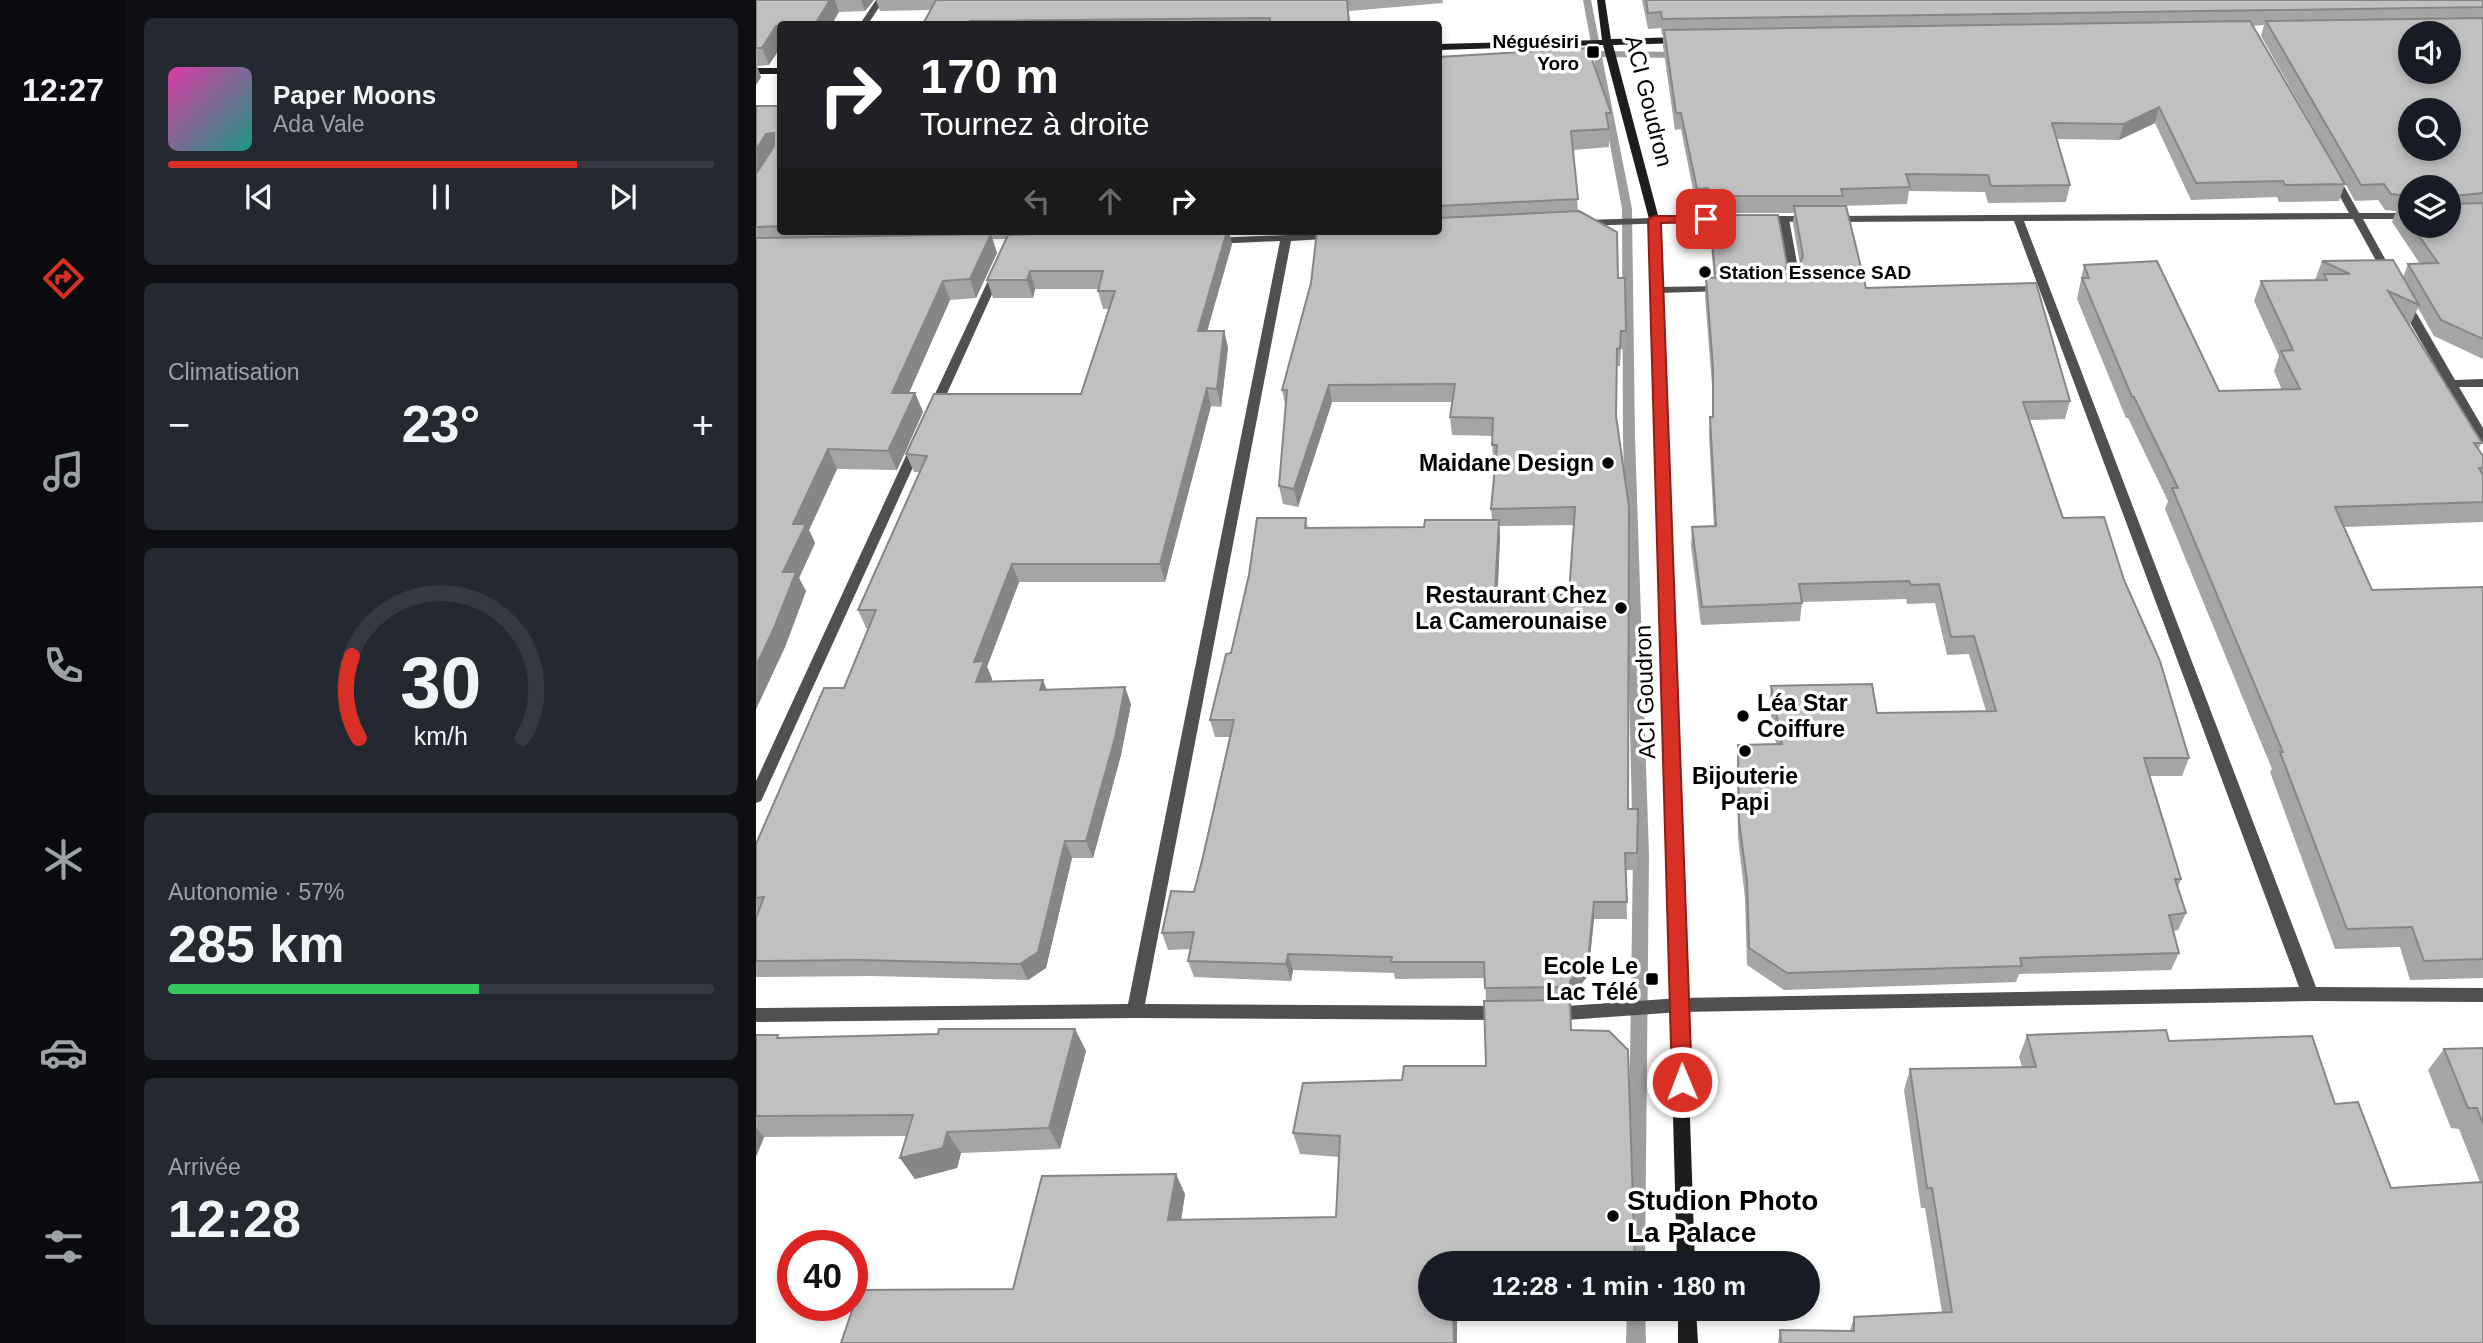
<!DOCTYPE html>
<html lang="fr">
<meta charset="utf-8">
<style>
:root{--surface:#171b24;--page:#242831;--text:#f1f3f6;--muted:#9ea1a6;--line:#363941;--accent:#d93025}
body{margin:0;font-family:Helvetica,sans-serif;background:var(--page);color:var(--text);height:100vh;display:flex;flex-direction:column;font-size:26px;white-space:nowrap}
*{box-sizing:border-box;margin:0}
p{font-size:23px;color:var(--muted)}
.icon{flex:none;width:38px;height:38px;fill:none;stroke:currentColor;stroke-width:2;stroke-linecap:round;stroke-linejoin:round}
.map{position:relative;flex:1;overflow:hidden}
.sheet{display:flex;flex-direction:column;gap:18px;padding:18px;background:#0d0f14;width:630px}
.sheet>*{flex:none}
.guide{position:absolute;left:21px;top:21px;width:665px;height:214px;border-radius:7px;box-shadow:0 4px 10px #0003;background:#202124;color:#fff;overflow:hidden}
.tools{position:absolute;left:1642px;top:21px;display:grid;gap:14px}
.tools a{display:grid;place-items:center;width:63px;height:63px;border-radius:50%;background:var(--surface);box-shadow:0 4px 10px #0003;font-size:35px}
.speed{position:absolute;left:21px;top:1230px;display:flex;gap:14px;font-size:35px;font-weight:700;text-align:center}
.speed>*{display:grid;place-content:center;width:91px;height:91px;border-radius:50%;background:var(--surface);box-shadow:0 4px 10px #0003;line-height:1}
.speed .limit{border:10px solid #d22;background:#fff;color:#111}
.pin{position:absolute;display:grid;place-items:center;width:60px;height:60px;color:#fff;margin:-30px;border-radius:14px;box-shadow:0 4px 10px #0006}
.me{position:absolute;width:77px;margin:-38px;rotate:359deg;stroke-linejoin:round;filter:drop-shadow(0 0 5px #0008)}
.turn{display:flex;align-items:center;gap:24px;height:147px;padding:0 28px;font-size:32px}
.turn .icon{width:91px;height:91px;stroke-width:2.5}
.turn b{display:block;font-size:49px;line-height:60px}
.lanes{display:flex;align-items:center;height:66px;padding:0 28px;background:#0003;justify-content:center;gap:35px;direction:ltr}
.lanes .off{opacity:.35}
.big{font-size:52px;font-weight:700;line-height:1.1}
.sheet .tile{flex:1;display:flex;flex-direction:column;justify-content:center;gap:10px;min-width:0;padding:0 24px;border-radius:10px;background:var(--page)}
.sheet .dial{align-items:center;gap:0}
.dial svg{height:182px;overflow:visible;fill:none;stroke:var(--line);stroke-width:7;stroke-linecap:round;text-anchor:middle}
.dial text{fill:var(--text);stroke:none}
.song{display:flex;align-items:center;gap:21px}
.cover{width:84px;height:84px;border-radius:10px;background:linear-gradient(135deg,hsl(320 70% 55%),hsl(170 70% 35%))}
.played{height:7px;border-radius:4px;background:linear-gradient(90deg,var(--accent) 75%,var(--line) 75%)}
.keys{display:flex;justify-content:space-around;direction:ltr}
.heat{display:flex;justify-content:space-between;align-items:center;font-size:38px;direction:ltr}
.charge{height:10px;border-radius:5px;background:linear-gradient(90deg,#34c759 57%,var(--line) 0)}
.trip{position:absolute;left:662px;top:1251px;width:402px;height:70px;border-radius:35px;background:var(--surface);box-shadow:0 4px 10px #0003;font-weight:700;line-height:70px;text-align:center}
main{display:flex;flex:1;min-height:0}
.dock{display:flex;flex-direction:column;width:126px;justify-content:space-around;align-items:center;background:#090b0e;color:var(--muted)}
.dock .icon{width:49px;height:49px}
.dock .selected{color:var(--accent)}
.dock b{font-size:32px;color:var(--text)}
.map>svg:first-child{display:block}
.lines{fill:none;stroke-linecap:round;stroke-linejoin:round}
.stream{fill:#9e9e9e;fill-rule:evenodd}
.lane{fill:#505050;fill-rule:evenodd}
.street{fill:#505050;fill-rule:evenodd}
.secondary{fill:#1d1d1d;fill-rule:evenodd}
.wall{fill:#a5a5a5;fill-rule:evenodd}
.shaded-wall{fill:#868686}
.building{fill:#c0c0c0;stroke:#868686;stroke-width:2;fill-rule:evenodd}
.route{fill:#d93025;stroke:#8d1f18;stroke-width:2}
.poi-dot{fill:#000;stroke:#fff;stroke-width:2.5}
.labels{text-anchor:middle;stroke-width:7;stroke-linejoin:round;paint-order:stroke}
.far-poi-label{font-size:19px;font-weight:bold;fill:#000;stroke:#fff;text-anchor:end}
.street-label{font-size:23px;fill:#000;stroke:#fff}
.poi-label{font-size:23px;font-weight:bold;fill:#000;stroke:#fff;text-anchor:end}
.near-poi-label{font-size:28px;font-weight:bold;fill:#000;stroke:#fff;text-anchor:start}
</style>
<main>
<nav class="dock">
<b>12:27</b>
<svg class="icon selected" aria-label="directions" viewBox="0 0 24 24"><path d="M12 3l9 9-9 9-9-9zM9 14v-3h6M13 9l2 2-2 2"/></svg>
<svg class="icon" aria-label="music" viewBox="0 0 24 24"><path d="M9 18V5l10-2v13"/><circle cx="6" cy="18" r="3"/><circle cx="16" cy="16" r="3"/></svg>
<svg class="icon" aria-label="phone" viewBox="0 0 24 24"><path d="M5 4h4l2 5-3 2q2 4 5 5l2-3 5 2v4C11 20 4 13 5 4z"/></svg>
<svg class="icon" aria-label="climate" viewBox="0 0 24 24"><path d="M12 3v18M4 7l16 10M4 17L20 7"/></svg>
<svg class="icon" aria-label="car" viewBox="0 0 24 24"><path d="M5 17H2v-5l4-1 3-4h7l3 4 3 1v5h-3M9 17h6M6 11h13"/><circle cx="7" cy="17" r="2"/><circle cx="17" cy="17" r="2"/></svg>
<svg class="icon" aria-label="filters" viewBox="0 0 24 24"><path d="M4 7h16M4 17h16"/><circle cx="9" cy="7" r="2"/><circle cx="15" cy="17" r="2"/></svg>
</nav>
<section class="sheet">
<div class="tile">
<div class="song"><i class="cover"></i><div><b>Paper Moons</b><p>Ada Vale</p></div></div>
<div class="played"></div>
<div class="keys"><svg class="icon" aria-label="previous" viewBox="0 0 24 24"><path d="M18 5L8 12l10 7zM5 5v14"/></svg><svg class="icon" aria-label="pause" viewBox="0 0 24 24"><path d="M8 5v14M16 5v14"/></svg><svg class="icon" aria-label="next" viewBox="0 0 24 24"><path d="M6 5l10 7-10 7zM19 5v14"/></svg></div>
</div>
<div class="tile"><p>Climatisation</p>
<div class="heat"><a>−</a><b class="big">23°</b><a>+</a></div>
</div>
<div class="tile dial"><svg viewBox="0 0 100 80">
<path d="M14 69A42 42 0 1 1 86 69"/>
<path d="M14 69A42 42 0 0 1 11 33" stroke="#d93025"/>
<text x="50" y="56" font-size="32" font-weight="700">30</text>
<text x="50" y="72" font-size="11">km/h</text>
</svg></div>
<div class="tile"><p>Autonomie · 57%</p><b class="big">285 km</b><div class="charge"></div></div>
<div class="tile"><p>Arrivée</p><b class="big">12:28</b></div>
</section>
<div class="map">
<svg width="1727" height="1343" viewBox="0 0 1727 1343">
<rect width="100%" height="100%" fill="#fff"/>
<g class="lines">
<!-- stream -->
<g class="stream">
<path d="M827 0H835L845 51 926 52 931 55 926 58 846 57 876 209 879 437 893 855 889 1264H871L877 855 867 437 866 209Z"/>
<path d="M871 1309H889L890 1343H870Z"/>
</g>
<!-- lane -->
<g class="lane">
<path d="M1028 216 1033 219 1043 274 1035 287 1031 288 1026 285 1033 274 1023 219Z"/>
<path d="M966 286 972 289 970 291 901 293 895 290 901 287Z"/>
</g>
<!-- street -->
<g class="street">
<path d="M120 0H128L112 24H104Z"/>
<path d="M1578 174 1583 177 1603 213H1654V219H1607L1638 275 1637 277H1629L1597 219 1268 221 1560 987 1727 988V1002L1554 1001 924 1012 796 1021 790 1019 788 1014 790 1009 796 1007 924 998 1543 987 1258 221 1074 222 1069 219 1074 216 1593 213 1573 177Z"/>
<path d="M970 216 974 217V221L826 226 821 223 826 220Z"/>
<path d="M1004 216H1054L1059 219 1054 222 1000 221V217Z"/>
<path d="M579 233 584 236 583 238 535 241 389 1004 748 1006 754 1008 756 1013 754 1018 748 1020 379 1018 0 1022V1008L372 1004 524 241 456 244 451 241 456 238Z"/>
<path d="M242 267 247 270 183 411 177 415 173 414 171 411 237 270Z"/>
<path d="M1648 299 1654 302 1699 380 1727 379V387H1703L1727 428V442L1723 441 1642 302Z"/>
<path d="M161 441 167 445 7 797 5 801 0 803V781L155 445Z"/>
</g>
<!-- secondary -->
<g class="secondary">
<path d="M841 0H849L855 39 926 37 931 40 926 43 857 45 903 219 939 1264H921L893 219 847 45 682 50V44L846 40Z"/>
<rect x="0" y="68" width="24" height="6"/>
<path d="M922 1309H940L942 1343H922Z"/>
</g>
</g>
<!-- wall -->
<g class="wall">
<path d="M0 0H118L109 11 83 12 24 24V48L13 65 1 66 5 77 0 85Z"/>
<path d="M120 0H686L687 3 593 11 594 24H167L175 10 124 11Z"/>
<path d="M886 0H1727V359L1678 336 1662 308 1654 325 1726 443 1722 449 1727 456V522L1588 527 1616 590 1727 587V978L1654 980 1644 947 1579 949 1514 772 1516 769 1409 509 1412 501 1372 418H1370L1321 299 1328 265 1463 391 1526 390 1518 371 1523 356 1498 301 1505 281 1559 280 1566 261 1647 277 1652 264H1664L1636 222 1640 211 1629 210 1622 200 1599 201 1505 36 1508 25 1497 26 1589 184 1583 201 1523 202 1521 197 1435 200 1399 123 1363 140 1300 139 1314 185 1310 202 1232 203 1229 192 1153 191 1151 204 1085 206 1110 288 1314 401 1309 419 1273 420 1307 518 1368 580 1433 758 1426 776H1394L1425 879 1422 887 1430 913 1422 930 1417 931 1423 953 1415 970 1263 974 1260 982 1028 990 991 965 989 898 982 838 981 763 982 745 1020 744 1013 704 1015 686 1121 713 1230 711 1213 654 1191 655 1179 603 1151 604 1150 599 1046 602 1044 621 945 625 935 546 936 527H958L953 435 954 417H956V386L949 296 950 278H958L953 224 954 215H1022L1030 274 1042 269 1044 264 1037 224 1038 213H952V205H940L925 129 919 130 907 46V35H906L905 28 892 29ZM1654 187 1692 226H1654Z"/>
<path d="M682 57 855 113V131H853V147L817 150 822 211 862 278H869L870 349H865L864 366H861L860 418 872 809H882L881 870H870L871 919H838L832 976 814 997V1003L674 1264V1309H701V1343L257 1289 429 1194 425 1220 580 1217 583 1157 544 1154 537 1133 646 1080 730 1066V1000L729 978 639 979 638 973 537 970 535 981 438 977 432 961 435 949 412 950 406 933 438 892 474 737H459L454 720 475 653 550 518 552 528 668 527 736 520 735 509 740 463H737L736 436 696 435 694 417 696 402H576L542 507 527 504 523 486 530 408 526 390 555 283 682 231ZM818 525 813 595 741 592 744 538 743 526Z"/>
<path d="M0 106H24V231H479V233H473L476 244 451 331H468L472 348 465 407 455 406 409 582H263L231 666 236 679 235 682 291 690 375 704 365 755 337 858H316L290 968 272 980 116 976 0 977V844L88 688 113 628H110L102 610 164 472H158L150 454 325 394 353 309H347L342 291 343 289H279L277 298H237L231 280 250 239H236L241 253 220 298 194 300 153 393H159L167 412 141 470 81 469 53 530 59 543 43 578 50 591 29 647 0 709Z"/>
<path d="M319 1029 330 1051 304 1149 205 1153 201 1168 159 1179 144 1158 151 1136 8 1137 0 1157V1035L24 1038 182 1034Z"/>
<path d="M1271 1035 1413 1041 1579 1104 1635 1188 1724 1182 1703 1129 1695 1128 1672 1070 1688 1049 1727 1048V1343H1022L1024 1330 1094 1331 1098 1317 1186 1312 1169 1208H1165L1148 1090 1154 1069 1266 1067 1263 1057Z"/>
</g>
<!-- shaded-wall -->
<g class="shaded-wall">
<path d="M74 0H79L83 12 76 24H59Z"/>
<path d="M105 0H118L109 11Z"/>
<path d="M20 26 24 36V48L13 65 6 48Z"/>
<path d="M0 64 5 77 0 85Z"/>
<path d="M1403 107 1399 123 1363 140 1368 124Z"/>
<path d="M18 133 24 148 0 181V150L10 134Z"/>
<path d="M471 231H473L476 244 446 349 442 331Z"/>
<path d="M235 234 241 253 220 298 214 279Z"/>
<path d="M274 271 279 289 277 298 271 280Z"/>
<path d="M187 281 194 300 144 413 136 393Z"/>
<path d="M468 331 472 348 465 407 461 389Z"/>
<path d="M573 385 576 402 542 507 538 489Z"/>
<path d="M451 388 455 406 409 582 404 564Z"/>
<path d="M159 393 167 412 141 470 132 451Z"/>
<path d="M72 449 81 469 53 530 59 543 43 578 50 591 29 647 0 709V666L27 572 37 524Z"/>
<path d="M743 520 744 538 741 610 739 592Z"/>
<path d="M256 564 263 582 231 667 236 679 228 700 220 682 218 662Z"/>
<path d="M287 680 294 698 284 690Z"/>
<path d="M369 687 375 704 365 755 337 858 330 841Z"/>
<path d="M309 841 316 858 290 968 272 980 264 964Z"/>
<path d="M838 902V919L832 976 814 997V981Z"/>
<path d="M532 954 537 970 535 981 530 964Z"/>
<path d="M319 1029 330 1051 304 1149 293 1128Z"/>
<path d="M0 1128 8 1137 0 1157Z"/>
<path d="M191 1132 205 1153 201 1168 159 1179 144 1158Z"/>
<path d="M420 1174 429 1194 422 1240 412 1220Z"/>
<path d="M697 1309H701V1343H698Z"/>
</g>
<!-- building -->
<g class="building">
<path d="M0 0H74L59 24H24V26H20L6 48H0Z"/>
<path d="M180 0H591L593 24H514V18L214 21 212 24H167Z"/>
<path d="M890 0H1727V7L906 19 905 12 892 13Z"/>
<path d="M1727 18V193L1696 196 1699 204 1727 203V339L1685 320 1652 264 1682 263 1656 226H1692V187H1654V196L1635 194 1628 184 1605 185 1510 21ZM1654 33H1692V72H1654ZM1654 110H1692V149H1654Z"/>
<path d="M1494 21 1589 184 1529 185 1527 181 1440 183 1403 107 1368 124 1296 123 1314 185 1235 186 1232 175 1150 174 1154 187 1085 189 1087 196H953L952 188 941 189 925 113H920L908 30Z"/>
<path d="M832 48 855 113H850L853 129 815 131 822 199 682 206V57Z"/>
<path d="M0 106H24V226L0 227V174L18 146V133L10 134 0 150Z"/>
<path d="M1643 205H1654V222Z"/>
<path d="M1038 206H1090L1110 288 1280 283 1314 401 1267 402 1307 518 1348 517 1368 580 1404 661 1433 758H1388L1425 879H1419L1430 913 1413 915 1423 953 1264 958 1266 966 1031 973 993 948 991 881 983 821 982 745 1026 744 1015 686 1116 684 1121 713 1240 711 1218 636 1195 637 1183 584 1155 585 1153 581 1043 584 1046 603 946 607 936 527 960 526 954 417H957V367L950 278 1029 275 1042 269 1047 256Z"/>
<path d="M823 211 861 232 862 278H869L870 331H865L864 348 861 349 860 416 873 507 872 809H882L881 853H869L871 902H838L832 959 814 981V987L729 988 728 962H635L636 957 532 954 530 964 432 961 438 932 406 933 415 891 438 892 447 857 478 720H454L470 654 475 653 493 575 501 518H550L549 528 668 527 669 520H743L739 592 813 595 819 507 735 509 741 445H736L737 418 694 417 699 384 573 385 538 489 523 486 531 390H526L555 283 561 231H682V218Z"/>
<path d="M954 215H1022L1031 264 1029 270 959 274Z"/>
<path d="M362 231H471L442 331H468L461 389 451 388 404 564H256L218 662 228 661 220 682 287 680 284 690 369 687 359 738 330 841H309L282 952 264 964 105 960 0 961V918L8 897 0 898V844L68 688H88L120 610H102L171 456 150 454 178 394H325L359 291H342L347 271H274L271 280H231L252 235Z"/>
<path d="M235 234 214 279 187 281 136 393H159L132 451 72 449 37 524H50L27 572H40L18 628 0 666V238Z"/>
<path d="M1637 260 1663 305 1632 291 1726 443H1718L1727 456V468H1723L1727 475V502L1579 507 1616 590 1727 587V959L1668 961 1656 927 1591 929 1524 752H1527L1416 488H1422L1378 397H1376L1326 278H1333L1328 265 1401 261 1463 391 1544 389 1525 351 1537 350 1505 281 1571 280 1568 274H1594L1566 261Z"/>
<path d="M814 1000 815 1030 853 1031 872 1050 879 1264H674V1309H697L698 1343H85L103 1290 257 1289 286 1176 420 1174 412 1220 580 1217 584 1136 537 1133 547 1083 646 1080 648 1066H730L728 1001Z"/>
<path d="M183 1029H319L293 1128 191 1132 187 1148 144 1158 157 1115 0 1116V1035H22L21 1038 182 1034Z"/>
<path d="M1410 1030 1413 1041 1556 1036 1579 1104 1602 1102 1635 1188 1727 1182V1343H1025L1024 1330 1098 1331V1317L1196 1312 1176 1188H1171L1154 1069 1280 1067 1271 1035Z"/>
<path d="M1727 1048V1124L1721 1108H1712L1688 1049Z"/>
</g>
<!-- route -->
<path class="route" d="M950 216 954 217V222L905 223 936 1082 933 1089 926 1091 919 1089 916 1082 892 219 898 216Z"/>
<!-- markers -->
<g class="poi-dot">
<rect x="830" y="45" width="14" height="14" rx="3.5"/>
<circle cx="949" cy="272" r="7"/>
<circle cx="852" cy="463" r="7"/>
<circle cx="865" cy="608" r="7"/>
<circle cx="987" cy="716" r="7"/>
<circle cx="989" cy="751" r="7"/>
<rect x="889" y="972" width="14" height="14" rx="3.5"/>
<circle cx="857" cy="1216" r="7"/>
</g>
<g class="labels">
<!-- far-poi labels -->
<g class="far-poi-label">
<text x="823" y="48">Néguésiri<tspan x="823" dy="22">Yoro</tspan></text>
<text x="963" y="279" text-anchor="start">Station Essence SAD</text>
</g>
<!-- street labels -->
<g class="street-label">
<text transform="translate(893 101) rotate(76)" y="8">ACI Goudron</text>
<text transform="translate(889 692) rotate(-92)" y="8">ACI Goudron</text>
</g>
<!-- poi labels -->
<g class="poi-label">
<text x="838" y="471">Maidane Design</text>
<text x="851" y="603">Restaurant Chez<tspan x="851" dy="26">La Camerounaise</tspan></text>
<text x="1001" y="711" text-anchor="start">Léa Star<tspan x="1001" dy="26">Coiffure</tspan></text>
<text x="989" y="784" text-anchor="middle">Bijouterie<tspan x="989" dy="26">Papi</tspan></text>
<text x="882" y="974">Ecole Le<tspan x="882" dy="26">Lac Télé</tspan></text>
</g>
<!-- near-poi labels -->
<g class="near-poi-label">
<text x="871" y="1210">Studion Photo<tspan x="871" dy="32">La Palace</tspan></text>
</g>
</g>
</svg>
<div class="tools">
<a><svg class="icon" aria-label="sound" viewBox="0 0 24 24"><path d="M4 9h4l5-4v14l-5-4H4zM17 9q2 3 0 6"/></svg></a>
<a><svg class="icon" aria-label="search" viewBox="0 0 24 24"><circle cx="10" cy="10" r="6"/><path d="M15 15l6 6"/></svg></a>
<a><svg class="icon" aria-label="layers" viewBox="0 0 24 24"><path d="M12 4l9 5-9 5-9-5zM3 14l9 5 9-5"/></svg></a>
</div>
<div class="speed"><div class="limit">40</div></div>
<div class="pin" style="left:950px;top:219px;background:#d93025"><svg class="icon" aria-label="arrive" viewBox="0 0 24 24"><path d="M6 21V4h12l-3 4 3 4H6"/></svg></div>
<svg class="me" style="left:926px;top:1082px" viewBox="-20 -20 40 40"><circle r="17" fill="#d93025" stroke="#fff" stroke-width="3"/><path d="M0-11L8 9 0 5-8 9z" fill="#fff"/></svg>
<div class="trip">12:28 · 1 min · 180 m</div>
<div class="guide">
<div class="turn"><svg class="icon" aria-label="right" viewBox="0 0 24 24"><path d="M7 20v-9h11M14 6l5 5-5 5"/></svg><div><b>170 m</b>Tournez à droite</div></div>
<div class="lanes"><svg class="icon off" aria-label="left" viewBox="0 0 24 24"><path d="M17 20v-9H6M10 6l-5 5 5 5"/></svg><svg class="icon off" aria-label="ahead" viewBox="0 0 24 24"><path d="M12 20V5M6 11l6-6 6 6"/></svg><svg class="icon" aria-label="right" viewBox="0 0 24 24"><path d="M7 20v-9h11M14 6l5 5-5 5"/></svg></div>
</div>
</div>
</main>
